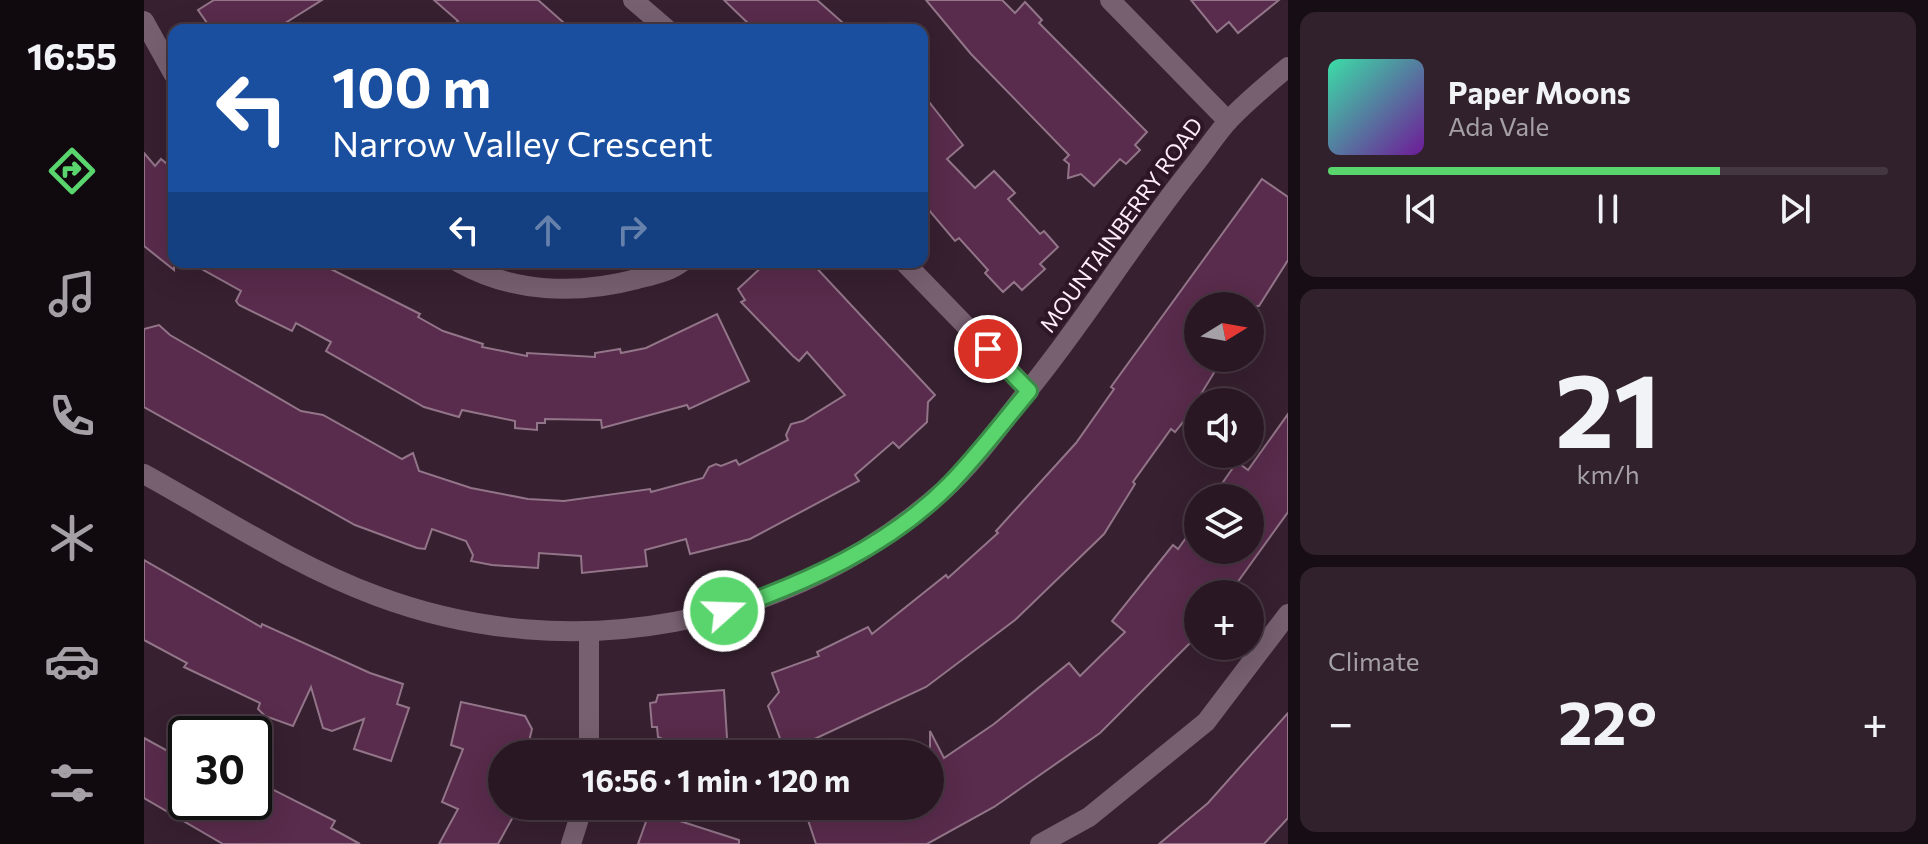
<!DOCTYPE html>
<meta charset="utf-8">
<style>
:root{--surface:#291824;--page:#31212c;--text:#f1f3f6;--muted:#a5a0a6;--line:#453741;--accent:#5ad56e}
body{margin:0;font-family:Commissioner,sans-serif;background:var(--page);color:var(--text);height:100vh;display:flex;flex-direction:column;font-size:30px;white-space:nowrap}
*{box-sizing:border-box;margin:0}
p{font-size:26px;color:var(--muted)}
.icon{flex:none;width:44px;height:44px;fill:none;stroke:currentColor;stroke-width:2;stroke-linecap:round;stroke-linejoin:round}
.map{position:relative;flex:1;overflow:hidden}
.panel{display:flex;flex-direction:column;gap:12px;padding:12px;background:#170d14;width:640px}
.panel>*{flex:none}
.hud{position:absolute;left:24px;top:24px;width:760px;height:244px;border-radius:16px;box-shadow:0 8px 32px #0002,0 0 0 2px var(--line);background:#1a4fa0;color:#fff;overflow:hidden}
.needle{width:52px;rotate:79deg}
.fabs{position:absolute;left:1040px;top:292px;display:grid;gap:16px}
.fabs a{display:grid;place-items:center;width:80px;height:80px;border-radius:50%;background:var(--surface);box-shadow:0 8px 32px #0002,0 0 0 2px var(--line);font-size:40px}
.speed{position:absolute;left:24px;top:716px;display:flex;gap:16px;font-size:40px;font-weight:700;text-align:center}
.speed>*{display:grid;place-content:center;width:104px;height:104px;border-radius:50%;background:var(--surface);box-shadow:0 8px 32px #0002,0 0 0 2px var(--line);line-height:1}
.speed .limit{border:4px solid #111;border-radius:12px;background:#fff;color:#111}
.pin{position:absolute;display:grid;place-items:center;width:68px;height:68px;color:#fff;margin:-34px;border:4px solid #fff;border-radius:50%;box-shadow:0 2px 8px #0007}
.me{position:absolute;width:88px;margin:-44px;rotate:70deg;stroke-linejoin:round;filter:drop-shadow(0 0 6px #0008)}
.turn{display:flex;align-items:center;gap:28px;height:168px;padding:0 32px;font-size:36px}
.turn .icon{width:104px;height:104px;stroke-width:2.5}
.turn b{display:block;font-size:56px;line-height:68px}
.lanes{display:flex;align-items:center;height:76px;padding:0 32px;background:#0003;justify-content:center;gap:40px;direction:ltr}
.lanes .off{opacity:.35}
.big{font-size:60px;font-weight:700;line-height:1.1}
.panel .card{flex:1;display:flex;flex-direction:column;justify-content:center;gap:12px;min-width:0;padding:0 28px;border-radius:16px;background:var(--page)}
.panel .dial{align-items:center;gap:0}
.dial b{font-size:104px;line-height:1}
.song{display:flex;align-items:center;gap:24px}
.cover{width:96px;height:96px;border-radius:12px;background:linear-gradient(135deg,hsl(160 70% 55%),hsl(280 70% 35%))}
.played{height:8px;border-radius:4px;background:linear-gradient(90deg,var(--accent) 70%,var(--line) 70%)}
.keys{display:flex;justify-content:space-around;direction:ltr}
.heat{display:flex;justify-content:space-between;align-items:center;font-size:44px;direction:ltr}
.trip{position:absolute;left:344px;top:740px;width:456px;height:80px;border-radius:40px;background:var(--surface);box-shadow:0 8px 32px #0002,0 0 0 2px var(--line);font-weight:700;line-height:80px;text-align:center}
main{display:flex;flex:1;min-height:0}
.menu{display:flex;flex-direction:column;width:144px;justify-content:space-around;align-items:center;background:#100a0e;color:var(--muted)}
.menu .icon{width:56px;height:56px}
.menu .current{color:var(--accent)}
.menu b{font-size:36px;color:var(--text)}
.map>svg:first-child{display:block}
.building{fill:#592b4c;stroke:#927588;stroke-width:2}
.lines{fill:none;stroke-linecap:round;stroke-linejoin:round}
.minor{stroke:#776070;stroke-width:20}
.route-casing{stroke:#3a8a48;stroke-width:20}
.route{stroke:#5ad56e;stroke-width:14}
.labels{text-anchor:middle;stroke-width:8;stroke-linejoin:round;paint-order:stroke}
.street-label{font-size:22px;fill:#feedf8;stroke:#2d1626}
</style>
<main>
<nav class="menu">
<b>16:55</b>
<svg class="icon current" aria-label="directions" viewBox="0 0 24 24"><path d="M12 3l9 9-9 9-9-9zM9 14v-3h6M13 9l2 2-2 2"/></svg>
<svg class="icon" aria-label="music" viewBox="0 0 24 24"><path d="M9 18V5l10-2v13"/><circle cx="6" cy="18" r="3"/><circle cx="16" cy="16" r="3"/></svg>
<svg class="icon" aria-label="phone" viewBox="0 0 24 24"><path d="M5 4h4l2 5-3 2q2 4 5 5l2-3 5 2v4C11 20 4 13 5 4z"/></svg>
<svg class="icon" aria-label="climate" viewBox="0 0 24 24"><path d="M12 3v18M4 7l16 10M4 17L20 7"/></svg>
<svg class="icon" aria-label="car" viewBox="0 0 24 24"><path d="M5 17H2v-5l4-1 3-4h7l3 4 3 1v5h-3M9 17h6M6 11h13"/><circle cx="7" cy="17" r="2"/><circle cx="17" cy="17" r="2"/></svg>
<svg class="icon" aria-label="filters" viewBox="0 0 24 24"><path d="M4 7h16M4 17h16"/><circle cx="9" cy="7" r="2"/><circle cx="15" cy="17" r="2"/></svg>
</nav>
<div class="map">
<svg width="1144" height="844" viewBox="0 0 1144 844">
<rect width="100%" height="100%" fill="#372030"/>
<!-- building -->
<g class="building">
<path d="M70 0H178L130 30H68L54 10Z"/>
<path d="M290 0H394L428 30H305L314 21Z"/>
<path d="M580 0H673L707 30H611Z"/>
<path d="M782 0H858L871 13 881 2 898 20 895 23 1003 132 991 145 996 150 982 164 976 159 950 186 937 174 924 178 925 164 920 160 925 155 827 54Z"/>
<path d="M1047 0H1135L1094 33 1085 22 1073 32Z"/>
<path d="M778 93 819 145 803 159 831 188 850 171 871 193 864 199 896 234 900 231 914 247 896 264 901 269 878 290 870 282 859 292 841 273 844 270 815 238 811 241 778 202Z"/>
<path d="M0 153 11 166 17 159 30 170V270L0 246Z"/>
<path d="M1118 179 1144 197V260L1115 306H1054V358H1079L1043 417 1031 432 1027 429 989 482 991 484 960 534 871 620 782 687 664 742 640 749 624 706 635 692 628 673 675 656 673 652 724 627 728 634 802 575 804 578 854 533 852 531 932 443 970 389 967 387Z"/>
<path d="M45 262H173L276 314 274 317 299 331 339 344 338 347 383 356V353L451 357V353L476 349 477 353 502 348 573 314 605 381 545 409 543 405 458 428 457 420 401 419V423H393V430L371 428V421L318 410 315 417 280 407 182 351 187 342 152 323 148 331 95 305 92 301 97 291Z"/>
<path d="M623 262H667L791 395 784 402 783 422 755 448 749 442 711 475 715 481 606 539 546 554 542 539 501 550 503 566 438 573 437 556 395 553 394 568 348 565 327 561 329 555 322 541 288 529 281 549 273 548 211 525 0 407V329L15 325 26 335 157 411 179 415 258 459 269 453 275 471 327 488 384 499 420 501 506 489 507 492 559 478 565 467 572 464 577 466 592 460 595 465 644 440 642 435 647 424 659 421 701 395 663 352 655 361 649 356 597 302 601 300 594 289Z"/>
<path d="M1144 414V512L1085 594H1054V635L956 733 850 807 783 844H672L664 820 702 806H707L712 818 739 806H786V731L800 758 850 724 925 663 936 676 981 632 968 621 1029 545 1034 549 1054 521V550H1106V498H1068L1093 462 1104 470Z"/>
<path d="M0 560 117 627 118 624 226 673 259 684 253 704 265 708 247 761 210 749 220 719 188 731 179 728 167 687 149 726 121 716 114 709 116 703 40 667 43 663 0 640Z"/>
<path d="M580 690 584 754H533L534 746 514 737 513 727H508L506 703 512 702 514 695Z"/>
<path d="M317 702 381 716 388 729 382 754H358V806H375L354 844H295L314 809 298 802 319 749 307 745Z"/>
<path d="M1144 713V818L1120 844H1015L1064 803Z"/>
<path d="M0 738 42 761V802H110V780L191 821 187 828 216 844H79L0 798Z"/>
<path d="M514 814 595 840V844H494L503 819Z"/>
</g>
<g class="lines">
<!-- minor -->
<g class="minor">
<path d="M489 0 524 30"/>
<path d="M966 0 1084 121"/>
<path d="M0 21 30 75"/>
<path d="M314 262C369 293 432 295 493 279 509 275 525 272 538 262"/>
<path d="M760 262 885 391"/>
<path d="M0 474C76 516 152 566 233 596 426 668 645 628 799 491 830 463 856 426 882 393 942 320 991 238 1051 164 1063 149 1073 133 1086 119 1104 100 1124 84 1144 67"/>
<path d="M445 754V633"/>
<path d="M427 844 439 806"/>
<path d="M896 844 945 817 1062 722 1144 614"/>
</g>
</g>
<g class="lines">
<defs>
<path id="route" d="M580 611C661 583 744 547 806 484 834 455 859 422 885 391L844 349"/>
</defs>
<!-- route casing -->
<use href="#route" class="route-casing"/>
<!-- route -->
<use href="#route" class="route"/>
</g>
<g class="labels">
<!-- street labels -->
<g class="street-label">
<text transform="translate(977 225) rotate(-54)" y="8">MOUNTAINBERRY ROAD</text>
</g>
</g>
</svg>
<div class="fabs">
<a><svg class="needle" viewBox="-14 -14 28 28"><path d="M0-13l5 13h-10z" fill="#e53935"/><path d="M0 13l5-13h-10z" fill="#a5a0a6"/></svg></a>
<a><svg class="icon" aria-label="sound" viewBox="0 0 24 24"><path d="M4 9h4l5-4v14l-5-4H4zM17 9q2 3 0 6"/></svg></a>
<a><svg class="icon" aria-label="layers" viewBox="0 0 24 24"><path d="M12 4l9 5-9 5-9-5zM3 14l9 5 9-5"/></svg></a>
<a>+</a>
</div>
<div class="speed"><div class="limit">30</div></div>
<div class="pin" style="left:844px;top:349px;background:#d93025"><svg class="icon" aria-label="arrive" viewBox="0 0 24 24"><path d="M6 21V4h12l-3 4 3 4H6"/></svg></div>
<svg class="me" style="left:580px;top:611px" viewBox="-20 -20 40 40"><circle r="17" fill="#5ad56e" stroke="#fff" stroke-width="3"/><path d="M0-11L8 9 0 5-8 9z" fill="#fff"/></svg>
<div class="trip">16:56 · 1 min · 120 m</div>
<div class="hud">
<div class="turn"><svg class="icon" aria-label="left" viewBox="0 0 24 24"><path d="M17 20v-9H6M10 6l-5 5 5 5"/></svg><div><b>100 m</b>Narrow Valley Crescent</div></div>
<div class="lanes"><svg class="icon" aria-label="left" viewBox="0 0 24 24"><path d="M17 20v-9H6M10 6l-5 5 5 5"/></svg><svg class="icon off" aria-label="ahead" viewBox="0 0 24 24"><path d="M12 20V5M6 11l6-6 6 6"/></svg><svg class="icon off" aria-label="right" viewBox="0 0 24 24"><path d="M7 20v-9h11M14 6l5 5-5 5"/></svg></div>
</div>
</div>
<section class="panel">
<div class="card">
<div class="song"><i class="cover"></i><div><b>Paper Moons</b><p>Ada Vale</p></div></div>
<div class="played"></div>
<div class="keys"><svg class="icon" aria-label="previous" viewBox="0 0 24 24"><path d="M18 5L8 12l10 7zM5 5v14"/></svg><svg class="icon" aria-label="pause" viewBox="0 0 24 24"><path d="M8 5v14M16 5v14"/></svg><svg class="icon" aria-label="next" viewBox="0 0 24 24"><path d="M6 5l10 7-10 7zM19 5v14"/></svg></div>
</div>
<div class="card dial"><b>21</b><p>km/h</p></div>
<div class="card"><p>Climate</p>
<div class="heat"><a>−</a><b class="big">22°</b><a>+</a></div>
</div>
</section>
</main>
